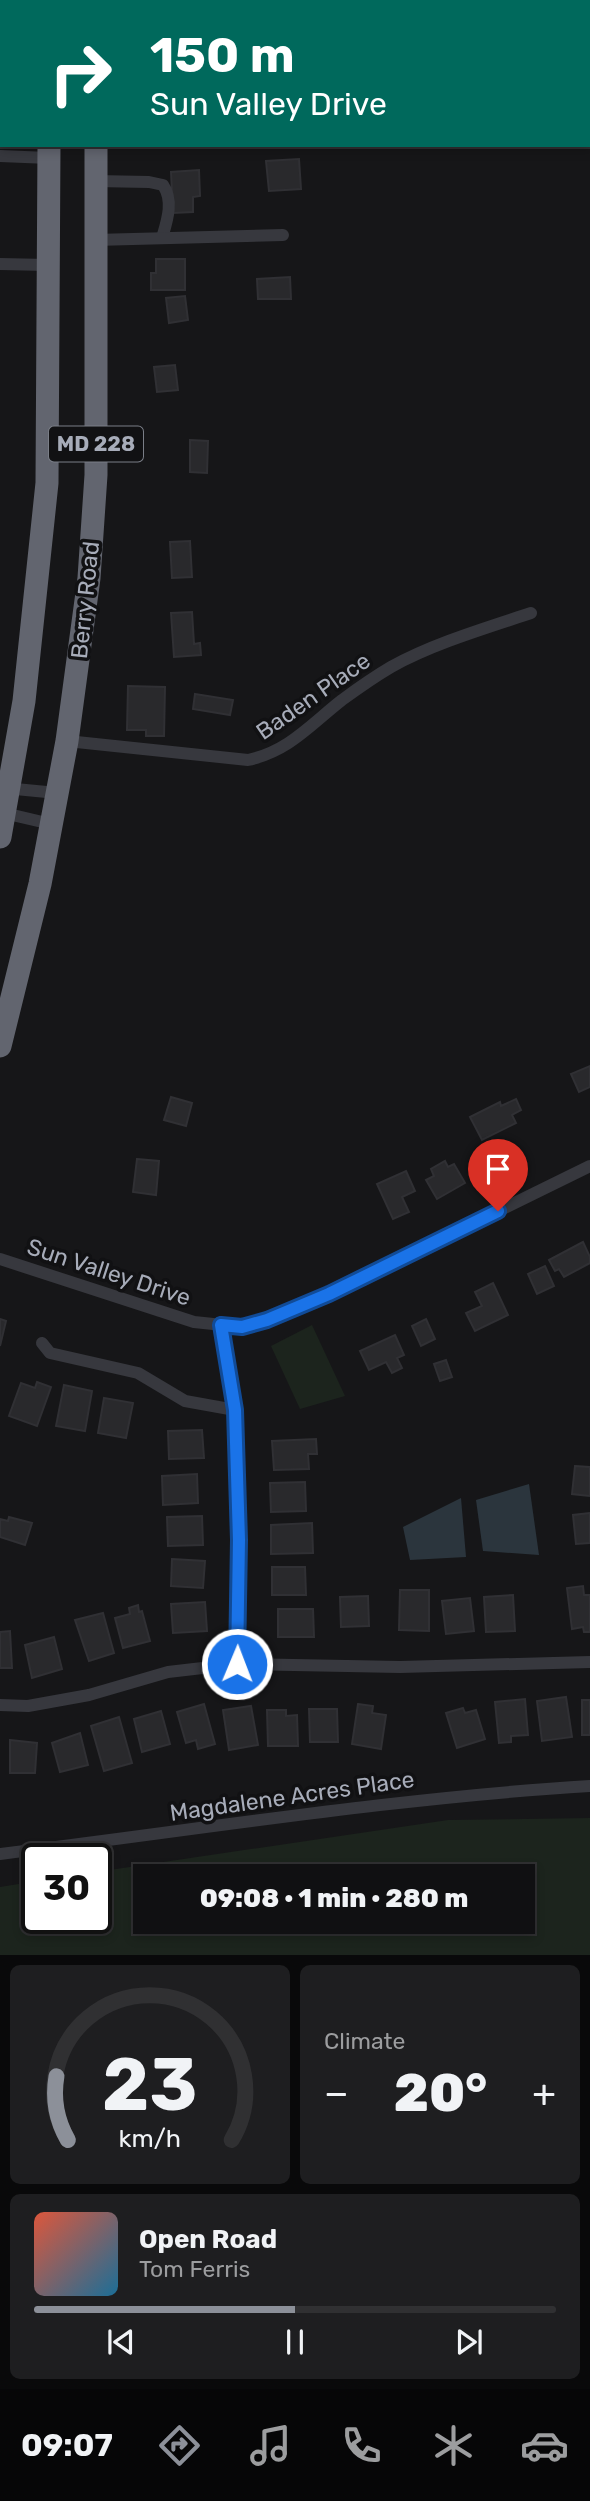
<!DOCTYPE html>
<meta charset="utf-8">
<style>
:root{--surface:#101012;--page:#1e1e20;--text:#f1f3f6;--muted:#9c9d9f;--line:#303032;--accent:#8c9099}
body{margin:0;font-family:Rubik,sans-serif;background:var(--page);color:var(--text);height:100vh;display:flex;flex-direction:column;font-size:26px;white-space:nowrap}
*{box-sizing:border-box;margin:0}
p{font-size:23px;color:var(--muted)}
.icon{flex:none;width:38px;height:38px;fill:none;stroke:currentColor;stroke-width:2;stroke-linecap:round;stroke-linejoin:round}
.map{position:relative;height:1955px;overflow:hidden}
.side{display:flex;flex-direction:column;gap:10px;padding:10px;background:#09090a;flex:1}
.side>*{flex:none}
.banner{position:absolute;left:0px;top:0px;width:592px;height:147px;box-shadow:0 4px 10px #0003,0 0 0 2px var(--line);background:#00695c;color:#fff;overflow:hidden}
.speed{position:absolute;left:21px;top:1843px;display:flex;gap:14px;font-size:35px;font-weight:700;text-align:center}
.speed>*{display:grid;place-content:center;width:91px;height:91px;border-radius:50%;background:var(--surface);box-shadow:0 4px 10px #0003,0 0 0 2px var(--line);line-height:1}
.speed .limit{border:4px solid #111;border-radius:10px;background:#fff;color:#111}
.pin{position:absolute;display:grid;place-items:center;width:60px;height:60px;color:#fff;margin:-72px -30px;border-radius:50% 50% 50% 0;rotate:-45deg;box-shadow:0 0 7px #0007}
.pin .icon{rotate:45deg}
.me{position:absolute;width:77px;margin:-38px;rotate:1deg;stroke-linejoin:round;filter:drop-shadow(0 0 5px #0008)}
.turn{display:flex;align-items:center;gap:24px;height:147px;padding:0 35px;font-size:32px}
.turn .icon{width:91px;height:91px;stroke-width:2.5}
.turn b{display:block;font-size:49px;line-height:60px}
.big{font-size:52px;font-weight:800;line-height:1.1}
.side .card{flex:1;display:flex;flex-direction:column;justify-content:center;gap:10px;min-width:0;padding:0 24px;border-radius:10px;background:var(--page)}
.side .dial{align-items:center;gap:0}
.dial svg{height:182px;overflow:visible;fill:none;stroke:var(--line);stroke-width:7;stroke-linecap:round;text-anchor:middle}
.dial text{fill:var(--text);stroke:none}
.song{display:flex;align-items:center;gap:21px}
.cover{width:84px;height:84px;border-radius:10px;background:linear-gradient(135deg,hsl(10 70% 55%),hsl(200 70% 35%))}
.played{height:7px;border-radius:4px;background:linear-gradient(90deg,var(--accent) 50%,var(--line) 50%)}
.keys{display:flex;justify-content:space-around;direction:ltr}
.heat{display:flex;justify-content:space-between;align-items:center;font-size:38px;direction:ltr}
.side .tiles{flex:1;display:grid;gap:10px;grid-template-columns:1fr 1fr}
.card:last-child{grid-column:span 2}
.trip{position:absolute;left:133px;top:1864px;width:402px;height:70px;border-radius:0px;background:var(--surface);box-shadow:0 4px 10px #0003,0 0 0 2px var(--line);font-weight:800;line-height:70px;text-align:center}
.tabs{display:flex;height:112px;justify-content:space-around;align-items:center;background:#060607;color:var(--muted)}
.tabs .icon{width:49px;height:49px}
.tabs .active{color:var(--accent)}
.tabs b{font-size:32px;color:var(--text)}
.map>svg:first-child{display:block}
.green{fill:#1c241d;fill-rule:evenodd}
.water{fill:#2b353d}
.building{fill:#29292c;stroke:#303034;stroke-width:2}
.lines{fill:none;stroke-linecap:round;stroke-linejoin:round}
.street{stroke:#37383e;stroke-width:12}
.highway{stroke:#62656f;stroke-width:23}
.route-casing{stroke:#114b97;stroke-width:18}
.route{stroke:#1a73e8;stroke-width:12}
.labels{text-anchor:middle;stroke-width:7;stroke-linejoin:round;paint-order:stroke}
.shield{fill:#111113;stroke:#7a7e87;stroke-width:2}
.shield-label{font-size:21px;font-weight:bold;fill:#a7acb9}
.street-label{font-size:23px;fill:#a7acb9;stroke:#111113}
</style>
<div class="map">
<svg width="590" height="1955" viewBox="0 0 590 1955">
<rect width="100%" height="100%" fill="#161618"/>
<!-- green -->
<g class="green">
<path d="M0 0H17L2 2 0 142Z"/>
<path d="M312 1325 345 1396 300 1409 271 1346Z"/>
<path d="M590 1818V1955H0V1887L37 1881V1918H96V1872L448 1820ZM523 1876V1922H145V1876Z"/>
</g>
<!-- water -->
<g class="water">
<path d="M529 1484 539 1555 483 1551 476 1500Z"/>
<path d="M461 1498 466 1557 410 1560 403 1527Z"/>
</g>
<!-- building -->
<g class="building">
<path d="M299 159 301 189 269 191 266 161Z"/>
<path d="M199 170 200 196 193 197V212L173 213 171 172Z"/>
<path d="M156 259H185V290H151V273H156Z"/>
<path d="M290 277 291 299H258L257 279Z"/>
<path d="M185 296 188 320 169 323 166 298Z"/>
<path d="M175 365 178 390 157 392 154 367Z"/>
<path d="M190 440 208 441 207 473 190 472Z"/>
<path d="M190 541 192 577 172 578 170 542Z"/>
<path d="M192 612 194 644 200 643 201 655 174 657 171 613Z"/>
<path d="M128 686 165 687 164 736H146V730H127Z"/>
<path d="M195 694 233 700 230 715 193 709Z"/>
<path d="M590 1066V1087L579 1092 571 1074Z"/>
<path d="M171 1097 192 1103 186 1126 164 1120Z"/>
<path d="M516 1099 521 1110 512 1115 516 1123 482 1140 470 1117 500 1102 501 1106Z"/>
<path d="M137 1159 159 1161 156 1195 133 1192Z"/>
<path d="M445 1161 448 1167 454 1164 465 1183 437 1199 426 1180 434 1176 431 1169Z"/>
<path d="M406 1171 415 1191 402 1197 409 1212 393 1219 377 1184Z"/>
<path d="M583 1242 590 1257V1263L564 1277 559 1269 555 1271 549 1260Z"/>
<path d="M545 1266 554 1286 537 1294 528 1274Z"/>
<path d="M493 1283 508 1315 475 1331 466 1313 482 1306 475 1292Z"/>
<path d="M0 1319 6 1321 0 1346Z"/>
<path d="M426 1319 435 1339 421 1346 412 1326Z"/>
<path d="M395 1335 404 1355 397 1358 402 1368 392 1373 386 1362 369 1370 360 1351Z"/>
<path d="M446 1360 452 1377 440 1381 434 1364Z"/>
<path d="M37 1382 51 1387 37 1426 9 1416 21 1383 35 1388Z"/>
<path d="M64 1385 92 1391 85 1431 56 1426Z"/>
<path d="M104 1398 133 1403 126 1438 98 1433Z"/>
<path d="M202 1430 204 1458 169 1459 168 1431Z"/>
<path d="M316 1439 317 1454H308L309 1469 274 1470 272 1441Z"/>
<path d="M575 1466 590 1467V1496L572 1494Z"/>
<path d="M197 1474 198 1503 163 1505 162 1476Z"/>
<path d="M305 1482 306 1511 271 1512 270 1483Z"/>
<path d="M590 1513V1543L576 1544 573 1515Z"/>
<path d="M202 1516 203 1545 168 1546 167 1517Z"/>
<path d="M9 1517 32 1523 25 1545 0 1537V1519L8 1521Z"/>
<path d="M312 1523 313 1553 271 1554V1525Z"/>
<path d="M172 1559 205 1561 203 1588 171 1586Z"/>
<path d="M272 1567H305L306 1595H272Z"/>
<path d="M583 1586 584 1595H590V1632H584L583 1627 572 1629 567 1588Z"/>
<path d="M400 1590H429V1631L399 1630Z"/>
<path d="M513 1595 515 1631 486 1632 484 1597Z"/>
<path d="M368 1596 369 1626 341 1627 340 1597Z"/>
<path d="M470 1598 474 1631 446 1634 442 1601Z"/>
<path d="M205 1602 207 1631 173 1633 171 1604Z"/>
<path d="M138 1605 139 1612 142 1611 150 1641 123 1648 115 1618 130 1614 129 1608Z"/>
<path d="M278 1609H313L314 1637H278Z"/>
<path d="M103 1613 114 1653 89 1661 75 1620Z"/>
<path d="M10 1631 12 1668H0V1632Z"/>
<path d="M54 1637 62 1669 32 1678 25 1645Z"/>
<path d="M566 1697 572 1737 542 1741 537 1701Z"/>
<path d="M525 1699 528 1735 511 1736V1742L499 1743 495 1702Z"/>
<rect x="582" y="1700" width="8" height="35"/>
<path d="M204 1704 215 1744 198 1749 196 1740 186 1743 177 1712Z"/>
<path d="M358 1704 373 1706 372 1713 386 1715 381 1749 352 1744Z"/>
<path d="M251 1706 258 1745 229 1750 223 1710Z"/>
<path d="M463 1708 465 1713 476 1710 485 1739 457 1748 446 1713Z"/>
<path d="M309 1709H337L338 1742H310Z"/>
<path d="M267 1710H286V1716L297 1715 298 1746H268Z"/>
<path d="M161 1711 170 1744 142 1752 134 1719Z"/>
<path d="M119 1717 132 1763 104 1771 91 1726Z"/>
<path d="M80 1733 88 1765 60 1772 52 1743Z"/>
<path d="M10 1740 37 1743 35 1773H10Z"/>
</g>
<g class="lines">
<!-- street -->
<g class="street">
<path d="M458 0V2"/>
<path d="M143 2V0"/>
<path d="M333 2 336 0"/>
<path d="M0 156 49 158"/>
<path d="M95 181 149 182 163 185C174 201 167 221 162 238"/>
<path d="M95 240 283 235"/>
<path d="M0 264 48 265"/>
<path d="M67 741 248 760C289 751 310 725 342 700 357 689 374 677 391 667 432 644 486 628 531 613"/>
<path d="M5 788 57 793"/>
<path d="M0 812 51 824"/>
<path d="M0 1259 194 1322 242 1327 267 1320 329 1294 590 1166"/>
<path d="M221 1326 235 1410 239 1540 237 1664"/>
<path d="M42 1343 50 1353 138 1373 185 1401 235 1410"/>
<path d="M0 1705 28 1706 89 1695 168 1672 237 1664 400 1667 590 1662"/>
<path d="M0 1854C197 1830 392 1798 590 1786"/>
</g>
<!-- highway -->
<g class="highway">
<path d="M53 2V0"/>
<path d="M103 2V0"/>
<path d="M0 837 24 701 47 483 49 145"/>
<path d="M0 1046 40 884 67 741 89 578 96 475V145"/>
</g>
</g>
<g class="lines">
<defs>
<path id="route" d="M237 1664 239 1540 235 1410 221 1325 242 1327 267 1320 329 1294 498 1211"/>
</defs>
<!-- route casing -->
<use href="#route" class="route-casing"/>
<!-- route -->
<use href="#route" class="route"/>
</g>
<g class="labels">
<!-- shield labels -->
<rect class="shield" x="49" y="426.5" width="94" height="35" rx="5"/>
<g class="shield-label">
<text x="96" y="451">MD 228</text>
</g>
<!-- street labels -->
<g class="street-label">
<text transform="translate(85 600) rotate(-84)" y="8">Berry Road</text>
<text transform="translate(313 696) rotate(-35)" y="8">Baden Place</text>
<text transform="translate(109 1272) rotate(18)" y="8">Sun Valley Drive</text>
<text transform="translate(292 1796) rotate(-8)" y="8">Magdalene Acres Place</text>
</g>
</g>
</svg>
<div class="speed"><div class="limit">30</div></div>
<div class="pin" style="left:498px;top:1211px;background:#d93025"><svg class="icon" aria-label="arrive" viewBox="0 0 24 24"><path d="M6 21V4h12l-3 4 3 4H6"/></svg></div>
<svg class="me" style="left:237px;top:1664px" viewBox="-20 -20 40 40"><circle r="17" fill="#1a73e8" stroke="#fff" stroke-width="3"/><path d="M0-11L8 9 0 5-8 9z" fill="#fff"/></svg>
<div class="trip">09:08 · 1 min · 280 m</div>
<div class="banner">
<div class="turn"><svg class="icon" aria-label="right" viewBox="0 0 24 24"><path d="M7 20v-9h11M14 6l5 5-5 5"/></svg><div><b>150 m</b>Sun Valley Drive</div></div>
</div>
</div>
<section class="side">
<div class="tiles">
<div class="card dial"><svg viewBox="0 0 100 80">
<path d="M14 69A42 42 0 1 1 86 69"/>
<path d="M14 69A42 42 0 0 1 9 41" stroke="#8c9099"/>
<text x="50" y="56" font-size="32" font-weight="700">23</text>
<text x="50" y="72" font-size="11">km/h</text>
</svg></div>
<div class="card"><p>Climate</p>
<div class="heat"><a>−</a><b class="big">20°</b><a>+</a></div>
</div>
<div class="card">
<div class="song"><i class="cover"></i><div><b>Open Road</b><p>Tom Ferris</p></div></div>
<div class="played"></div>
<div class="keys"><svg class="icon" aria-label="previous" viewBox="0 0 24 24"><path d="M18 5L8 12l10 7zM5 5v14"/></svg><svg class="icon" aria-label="pause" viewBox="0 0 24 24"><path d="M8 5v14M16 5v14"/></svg><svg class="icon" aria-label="next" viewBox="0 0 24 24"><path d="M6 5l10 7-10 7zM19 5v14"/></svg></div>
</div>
</div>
</section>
<nav class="tabs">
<b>09:07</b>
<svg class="icon active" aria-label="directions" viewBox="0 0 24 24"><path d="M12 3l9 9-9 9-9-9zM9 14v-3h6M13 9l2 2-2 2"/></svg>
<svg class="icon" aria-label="music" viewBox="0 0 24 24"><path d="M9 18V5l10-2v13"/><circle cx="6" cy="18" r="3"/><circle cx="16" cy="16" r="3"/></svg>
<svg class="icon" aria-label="phone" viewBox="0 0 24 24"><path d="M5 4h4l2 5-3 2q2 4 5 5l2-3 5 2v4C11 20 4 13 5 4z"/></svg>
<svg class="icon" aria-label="climate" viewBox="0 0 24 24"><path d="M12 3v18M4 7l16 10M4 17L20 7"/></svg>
<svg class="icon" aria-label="car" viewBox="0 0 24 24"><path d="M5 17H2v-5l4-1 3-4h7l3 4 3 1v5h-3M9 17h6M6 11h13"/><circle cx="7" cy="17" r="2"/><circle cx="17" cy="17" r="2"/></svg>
</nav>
